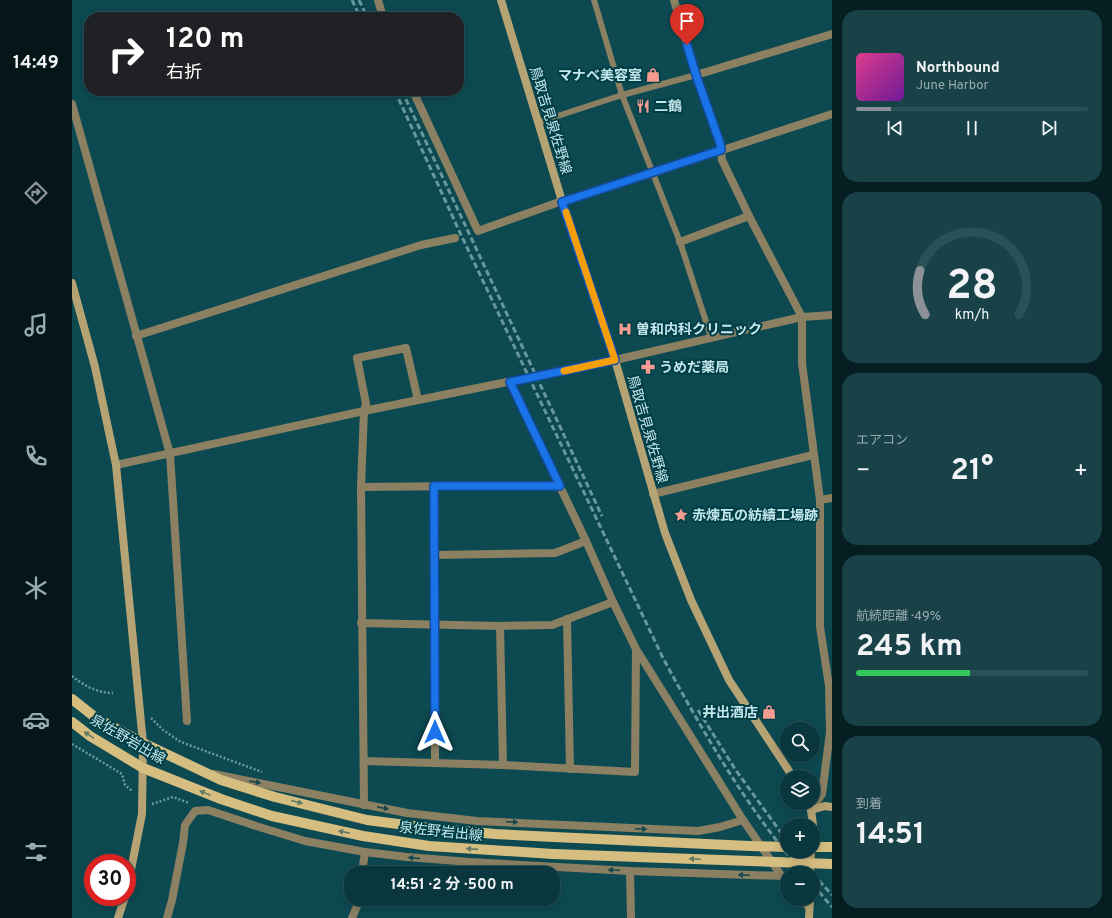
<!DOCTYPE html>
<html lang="ja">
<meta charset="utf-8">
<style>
:root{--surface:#0a373d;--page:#184248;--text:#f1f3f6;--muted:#99acb0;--line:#2a5157;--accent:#8c9099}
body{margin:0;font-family:Overpass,"Noto Sans JP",sans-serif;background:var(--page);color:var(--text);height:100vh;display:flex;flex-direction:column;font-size:15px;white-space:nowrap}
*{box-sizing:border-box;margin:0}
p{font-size:13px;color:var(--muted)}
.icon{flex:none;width:22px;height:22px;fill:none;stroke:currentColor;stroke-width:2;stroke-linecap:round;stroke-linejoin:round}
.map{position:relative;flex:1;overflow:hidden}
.details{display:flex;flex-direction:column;gap:10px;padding:10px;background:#061e22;width:280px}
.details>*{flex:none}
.guide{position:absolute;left:12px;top:12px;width:380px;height:84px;border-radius:16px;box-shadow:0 2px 10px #0003,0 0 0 1px var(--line);background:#202124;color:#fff;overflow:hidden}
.buttons{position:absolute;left:708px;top:722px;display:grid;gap:8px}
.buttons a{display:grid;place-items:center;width:40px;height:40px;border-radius:50%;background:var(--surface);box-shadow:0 2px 10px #0003,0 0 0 1px var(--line);font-size:20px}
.speed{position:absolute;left:12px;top:854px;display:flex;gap:8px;font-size:20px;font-weight:700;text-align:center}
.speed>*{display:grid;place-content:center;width:52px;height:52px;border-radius:50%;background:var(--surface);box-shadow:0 2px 10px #0003,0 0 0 1px var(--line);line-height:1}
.speed .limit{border:6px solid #d22;background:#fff;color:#111}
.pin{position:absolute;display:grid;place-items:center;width:34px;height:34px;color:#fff;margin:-41px -17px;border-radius:50% 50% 50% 0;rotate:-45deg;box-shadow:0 0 4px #0007}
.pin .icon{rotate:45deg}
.me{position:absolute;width:44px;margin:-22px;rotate:0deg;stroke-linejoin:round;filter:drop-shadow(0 0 3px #0008)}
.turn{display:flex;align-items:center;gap:14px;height:84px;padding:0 16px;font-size:18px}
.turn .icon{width:52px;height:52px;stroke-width:2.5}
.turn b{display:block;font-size:28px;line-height:34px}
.big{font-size:30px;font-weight:700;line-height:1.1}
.details .card{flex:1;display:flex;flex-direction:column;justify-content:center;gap:6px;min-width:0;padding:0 14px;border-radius:16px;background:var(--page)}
.details .dial{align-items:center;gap:0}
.dial svg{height:104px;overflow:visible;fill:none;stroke:var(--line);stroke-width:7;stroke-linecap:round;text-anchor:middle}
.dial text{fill:var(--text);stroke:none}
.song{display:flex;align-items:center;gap:12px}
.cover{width:48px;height:48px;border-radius:6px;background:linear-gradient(135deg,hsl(330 70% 55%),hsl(280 70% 35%))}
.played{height:4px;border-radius:2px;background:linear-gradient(90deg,var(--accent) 15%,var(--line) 15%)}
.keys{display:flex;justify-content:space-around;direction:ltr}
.heat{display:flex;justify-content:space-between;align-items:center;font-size:22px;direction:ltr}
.charge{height:6px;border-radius:3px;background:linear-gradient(90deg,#34c759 49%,var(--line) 0)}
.trip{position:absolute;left:272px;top:866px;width:216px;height:40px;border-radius:16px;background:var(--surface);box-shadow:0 2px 10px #0003,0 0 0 1px var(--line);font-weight:700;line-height:40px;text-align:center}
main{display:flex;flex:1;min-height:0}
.tab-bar{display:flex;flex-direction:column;width:72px;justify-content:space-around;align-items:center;background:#041618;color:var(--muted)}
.tab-bar .icon{width:28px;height:28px}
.tab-bar .active{color:var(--accent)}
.tab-bar b{font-size:18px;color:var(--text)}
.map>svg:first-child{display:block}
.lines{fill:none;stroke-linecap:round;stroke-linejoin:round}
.path{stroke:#6b9aa0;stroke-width:2.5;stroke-dasharray:2 2;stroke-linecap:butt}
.lane{stroke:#8c8063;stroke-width:6}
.street{stroke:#8c8063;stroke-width:8}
.secondary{stroke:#b6a374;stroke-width:8}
.primary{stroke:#d6be81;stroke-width:10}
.rail{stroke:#68989e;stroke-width:3;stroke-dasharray:6 3;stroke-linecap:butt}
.primary-bridge{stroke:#d6be81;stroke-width:10}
.oneway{fill:#607861}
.oneway2{fill:#15484a}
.route-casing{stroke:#114b97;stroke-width:10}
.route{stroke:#1a73e8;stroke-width:7}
.slow{stroke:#f59e0b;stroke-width:7}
.labels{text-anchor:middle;stroke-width:4;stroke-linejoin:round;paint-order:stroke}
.poi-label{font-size:14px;font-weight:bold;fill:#c3e6eb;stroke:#003e46;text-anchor:start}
.street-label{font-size:14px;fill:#c3e6eb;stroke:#003e46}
</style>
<main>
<nav class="tab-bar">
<b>14:49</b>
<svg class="icon active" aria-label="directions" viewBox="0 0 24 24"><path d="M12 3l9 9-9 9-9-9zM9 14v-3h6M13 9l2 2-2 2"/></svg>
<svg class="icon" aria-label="music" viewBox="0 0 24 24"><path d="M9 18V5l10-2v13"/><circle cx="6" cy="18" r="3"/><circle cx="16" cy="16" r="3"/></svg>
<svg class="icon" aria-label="phone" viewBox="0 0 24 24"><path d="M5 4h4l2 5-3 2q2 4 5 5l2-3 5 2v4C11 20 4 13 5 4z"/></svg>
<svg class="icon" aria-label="climate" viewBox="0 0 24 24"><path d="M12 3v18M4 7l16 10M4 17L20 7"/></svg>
<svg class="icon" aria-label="car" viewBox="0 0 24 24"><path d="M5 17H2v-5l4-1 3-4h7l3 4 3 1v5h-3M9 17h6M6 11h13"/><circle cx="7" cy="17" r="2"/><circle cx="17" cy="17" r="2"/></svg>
<svg class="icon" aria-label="filters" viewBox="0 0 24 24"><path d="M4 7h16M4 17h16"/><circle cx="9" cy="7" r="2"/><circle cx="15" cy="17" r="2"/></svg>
</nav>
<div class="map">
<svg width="760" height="918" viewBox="0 0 760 918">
<rect width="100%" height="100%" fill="#0d4951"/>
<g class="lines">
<!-- path -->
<g class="path">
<path d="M0 676C12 686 26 693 41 693"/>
<path d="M79 718 91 730 109 742 190 772"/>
<path d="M0 744 50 774 53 785 60 791"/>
<path d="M80 804 101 797 117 803"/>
</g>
<!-- lane -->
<g class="lane">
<path d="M522 0 550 95 608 242 639 337"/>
<path d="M467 122 550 95 624 75"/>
</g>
<!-- street -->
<g class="street">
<path d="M306 0 311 17"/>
<path d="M602 0 624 75 648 143 650 160 677 216 730 317V363L748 500V627L757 686 758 732 750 794 739 810"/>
<path d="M624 75 760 34"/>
<path d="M341 91 406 231 490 201 581 173 760 114"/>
<path d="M0 104 98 454 115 721"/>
<path d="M608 242 677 216"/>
<path d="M64 336 349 245 383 238"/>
<path d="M438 382 514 541 541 602 564 649 671 820 715 884"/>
<path d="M44 465 292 411 543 360 730 317 760 315"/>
<path d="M362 486 363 555"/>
<path d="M289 487 488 485"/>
<path d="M581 494 741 455"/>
<path d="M748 500 760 498"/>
<path d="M495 619 498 769"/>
<path d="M289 623 428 626 480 625 541 602"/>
<path d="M428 626 431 765"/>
<path d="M292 761 431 765 563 772 564 650"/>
<path d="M363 763V555L483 553 514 541"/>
<path d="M142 774 335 813 405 821 626 831 648 827 671 820"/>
<path d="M292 805 289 487 292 411 294 404 285 358 334 348 346 400"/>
<path d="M558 871 559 918"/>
<path d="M290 873 293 852"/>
<path d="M727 899 737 907"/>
<path d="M95 918 100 900 111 843 113 825 123 811 136 810 184 826 233 841 293 852 335 857 398 862 558 871 711 876"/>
<path d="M280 918 288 899"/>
</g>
<!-- secondary -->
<g class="secondary">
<path d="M429 0 490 201 543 360 593 533 619 600 657 680 721 777"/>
<path d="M0 283 23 367 44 465 71 743 70 814 55 890"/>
<path d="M736 803 739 810 741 825"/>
<path d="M739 810 753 806 760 807"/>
<path d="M738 873 739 851"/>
<path d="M46 918 53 897"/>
<path d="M737 918 738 899"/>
</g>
<!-- primary -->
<g class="primary">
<path d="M0 699 24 718 71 743 149 780 203 797 295 820 357 828 423 834 482 837"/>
<path d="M0 722 18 736 71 768 149 799 200 816 291 836 357 846 481 854"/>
<path d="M741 847H760"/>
</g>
<!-- rail -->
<g class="rail">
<path d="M280 0 288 17"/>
<path d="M287 0 295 17"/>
<path d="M323 91 390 237 591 658C632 734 675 808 731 873"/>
<path d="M330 91 530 516"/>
<path d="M626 710 663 769 715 841"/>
<path d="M722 851 740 873"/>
<path d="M741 874 760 895"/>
<path d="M741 885 760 907"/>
</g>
<!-- primary-bridge -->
<g class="primary-bridge">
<path d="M482 837 678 846 715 847"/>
<path d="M481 854 760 864"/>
</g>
</g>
<!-- one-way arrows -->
<defs><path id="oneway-solid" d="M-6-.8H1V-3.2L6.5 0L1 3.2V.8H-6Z"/></defs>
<g class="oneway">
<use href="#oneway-solid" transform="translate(17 735) rotate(-146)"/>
<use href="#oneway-solid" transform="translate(133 793) rotate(-158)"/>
<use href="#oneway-solid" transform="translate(225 802) rotate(15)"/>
<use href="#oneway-solid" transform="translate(272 832) rotate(-168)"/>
<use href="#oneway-solid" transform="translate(400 849) rotate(-176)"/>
<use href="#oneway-solid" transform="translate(623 859) rotate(-178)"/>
</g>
<g class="oneway2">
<use href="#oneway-solid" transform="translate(183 782) rotate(11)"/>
<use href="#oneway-solid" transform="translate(311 808) rotate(11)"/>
<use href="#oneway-solid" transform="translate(440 822) rotate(3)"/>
<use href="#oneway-solid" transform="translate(569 829) rotate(3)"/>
<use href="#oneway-solid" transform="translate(342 858) rotate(-175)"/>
<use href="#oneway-solid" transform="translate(542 870) rotate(-177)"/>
<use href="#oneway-solid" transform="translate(672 875) rotate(-178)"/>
</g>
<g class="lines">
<defs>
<path id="route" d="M363 732 362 486H488L438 382 543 360 490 202 649 150 648 143 624 75 615 45"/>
</defs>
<!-- route casing -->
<use href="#route" class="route-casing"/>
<!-- route -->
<use href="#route" class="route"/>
<!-- slow -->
<path class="slow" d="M492 371 543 360 494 212"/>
</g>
<!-- icons -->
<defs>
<symbol id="shop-bare" viewBox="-9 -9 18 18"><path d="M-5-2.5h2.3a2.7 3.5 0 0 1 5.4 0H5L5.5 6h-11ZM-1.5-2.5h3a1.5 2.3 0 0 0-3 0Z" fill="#f59c90" stroke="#003e46" stroke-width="2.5" paint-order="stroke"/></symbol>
<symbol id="restaurant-bare" viewBox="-9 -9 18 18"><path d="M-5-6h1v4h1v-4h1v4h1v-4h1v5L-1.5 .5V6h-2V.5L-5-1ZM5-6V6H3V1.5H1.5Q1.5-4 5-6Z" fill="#f59c90" stroke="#003e46" stroke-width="2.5" paint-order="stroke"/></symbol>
<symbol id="hospital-bare" viewBox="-9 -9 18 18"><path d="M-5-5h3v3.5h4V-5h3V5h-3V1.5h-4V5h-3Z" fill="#f59c90" stroke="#003e46" stroke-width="2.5" paint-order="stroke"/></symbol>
<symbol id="pharmacy-bare" viewBox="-9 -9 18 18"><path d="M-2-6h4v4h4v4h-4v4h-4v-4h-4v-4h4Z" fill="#f59c90" stroke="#003e46" stroke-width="2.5" paint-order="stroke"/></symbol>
<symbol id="sight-bare" viewBox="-9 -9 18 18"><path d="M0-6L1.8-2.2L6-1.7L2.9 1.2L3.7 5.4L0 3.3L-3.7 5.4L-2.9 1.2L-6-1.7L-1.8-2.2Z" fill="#f59c90" stroke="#003e46" stroke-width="2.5" paint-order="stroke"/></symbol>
</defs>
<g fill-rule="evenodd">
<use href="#shop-bare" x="571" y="65" width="20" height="20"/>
<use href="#restaurant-bare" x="561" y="96" width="20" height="20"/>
<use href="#hospital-bare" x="543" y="319" width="20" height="20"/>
<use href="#pharmacy-bare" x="566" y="357" width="20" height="20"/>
<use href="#sight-bare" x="599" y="505" width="20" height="20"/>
<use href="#shop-bare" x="687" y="702" width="20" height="20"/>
</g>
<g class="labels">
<!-- poi labels -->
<g class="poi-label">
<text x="570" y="80" text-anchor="end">マナベ美容室</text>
<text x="582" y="111">二鶴</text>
<text x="564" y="334">曽和内科クリニック</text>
<text x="587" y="372">うめだ薬局</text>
<text x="620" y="520">赤煉瓦の紡績工場跡</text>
<text x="686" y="717" text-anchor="end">井出酒店</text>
</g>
<!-- street labels -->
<g class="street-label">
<text transform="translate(479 120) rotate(73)" y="5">鳥取吉見泉佐野線</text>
<text transform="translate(576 429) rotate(74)" y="5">鳥取吉見泉佐野線</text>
<text transform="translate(56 739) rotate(30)" y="5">泉佐野岩出線</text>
<text transform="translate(369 831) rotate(6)" y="5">泉佐野岩出線</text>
</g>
</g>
</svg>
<div class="buttons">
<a><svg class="icon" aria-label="search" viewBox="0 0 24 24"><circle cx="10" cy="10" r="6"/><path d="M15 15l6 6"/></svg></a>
<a><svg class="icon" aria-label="layers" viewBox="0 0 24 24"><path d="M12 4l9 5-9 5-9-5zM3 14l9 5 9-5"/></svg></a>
<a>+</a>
<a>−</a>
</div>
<div class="speed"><div class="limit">30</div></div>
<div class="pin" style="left:615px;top:45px;background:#d93025"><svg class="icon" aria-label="arrive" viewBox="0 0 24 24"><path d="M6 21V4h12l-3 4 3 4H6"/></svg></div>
<svg class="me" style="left:363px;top:732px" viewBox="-20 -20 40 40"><path d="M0-17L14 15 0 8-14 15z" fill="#1a73e8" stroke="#fff" stroke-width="4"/></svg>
<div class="trip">14:51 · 2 分 · 500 m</div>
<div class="guide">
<div class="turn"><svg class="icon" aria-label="right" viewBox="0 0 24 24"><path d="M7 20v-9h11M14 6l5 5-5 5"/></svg><div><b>120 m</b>右折</div></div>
</div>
</div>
<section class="details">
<div class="card">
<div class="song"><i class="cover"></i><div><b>Northbound</b><p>June Harbor</p></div></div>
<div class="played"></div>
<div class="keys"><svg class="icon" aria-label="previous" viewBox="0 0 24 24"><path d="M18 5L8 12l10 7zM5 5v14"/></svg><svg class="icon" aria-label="pause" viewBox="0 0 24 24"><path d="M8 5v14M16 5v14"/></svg><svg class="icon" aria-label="next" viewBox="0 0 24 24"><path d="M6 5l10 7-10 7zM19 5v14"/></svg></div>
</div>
<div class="card dial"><svg viewBox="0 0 100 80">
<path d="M14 69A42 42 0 1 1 86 69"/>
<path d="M14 69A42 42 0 0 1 10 35" stroke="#8c9099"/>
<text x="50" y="56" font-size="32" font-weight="700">28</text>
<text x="50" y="72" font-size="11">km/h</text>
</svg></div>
<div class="card"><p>エアコン</p>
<div class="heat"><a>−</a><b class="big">21°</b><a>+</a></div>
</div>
<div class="card"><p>航続距離 · 49%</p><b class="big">245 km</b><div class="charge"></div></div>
<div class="card"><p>到着</p><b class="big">14:51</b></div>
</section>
</main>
